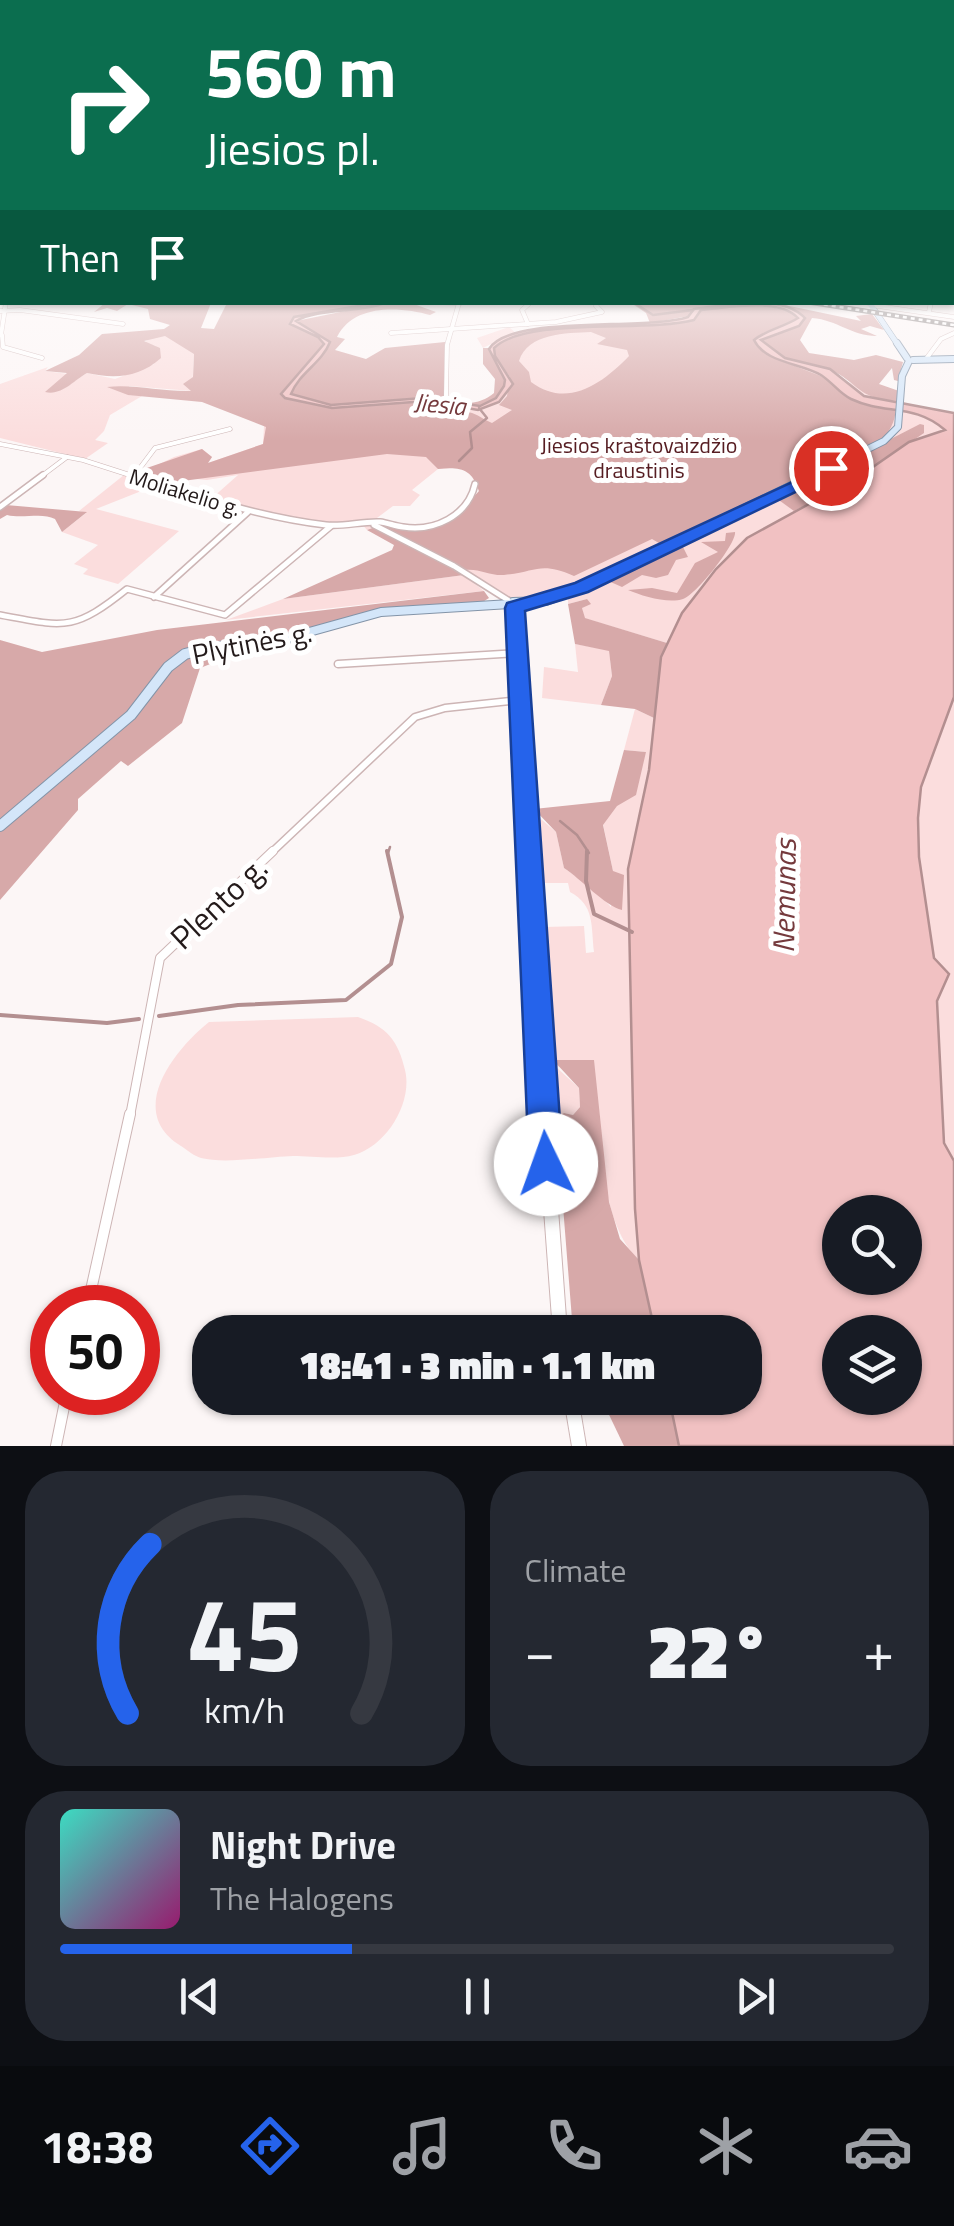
<!DOCTYPE html>
<meta charset="utf-8">
<style>
:root{--surface:#171b24;--page:#242831;--text:#f1f3f6;--muted:#9ea1a6;--line:#363941;--accent:#2563eb}
body{margin:0;font-family:"Titillium Web",sans-serif;background:var(--page);color:var(--text);height:100vh;display:flex;flex-direction:column;font-size:38px;white-space:nowrap}
*{box-sizing:border-box;margin:0}
p{font-size:32px;color:var(--muted)}
.icon{flex:none;width:55px;height:55px;fill:none;stroke:currentColor;stroke-width:2;stroke-linecap:round;stroke-linejoin:round}
.map{position:relative;height:1446px;overflow:hidden}
.panel{display:flex;flex-direction:column;gap:25px;padding:25px;background:#0d0f14;flex:1}
.panel>*{flex:none}
.guide{position:absolute;left:0px;top:0px;width:955px;height:305px;box-shadow:0 2px 8px #0004;background:#0b6e4f;color:#fff;overflow:hidden}
.tools{position:absolute;left:822px;top:1195px;display:grid;gap:20px}
.tools a{display:grid;place-items:center;width:100px;height:100px;border-radius:50%;background:var(--surface);box-shadow:0 2px 8px #0004;font-size:50px}
.speed{position:absolute;left:30px;top:1285px;display:flex;gap:20px;font-size:50px;font-weight:700;text-align:center}
.speed>*{display:grid;place-content:center;width:130px;height:130px;border-radius:50%;background:var(--surface);box-shadow:0 2px 8px #0004;line-height:1}
.speed .limit{border:15px solid #d22;background:#fff;color:#111}
.pin{position:absolute;display:grid;place-items:center;width:85px;height:85px;color:#fff;margin:-42px;border:5px solid #fff;border-radius:50%;box-shadow:0 2px 10px #0007}
.me{position:absolute;width:110px;margin:-55px;rotate:357deg;stroke-linejoin:round;filter:drop-shadow(0 0 8px #0008)}
.turn{display:flex;align-items:center;gap:35px;height:210px;padding:0 40px;font-size:45px}
.turn .icon{width:130px;height:130px;stroke-width:2.5}
.turn b{display:block;font-size:70px;line-height:85px}
.then{display:flex;align-items:center;height:95px;padding:0 40px;background:#0003;gap:20px;font-size:38px}
.big{font-size:75px;font-weight:800;line-height:1.1}
.panel .widget{flex:1;display:flex;flex-direction:column;justify-content:center;gap:15px;min-width:0;padding:0 35px;border-radius:40px;background:var(--page)}
.panel .dial{align-items:center;gap:0}
.dial svg{height:260px;overflow:visible;fill:none;stroke:var(--line);stroke-width:7;stroke-linecap:round;text-anchor:middle}
.dial text{fill:var(--text);stroke:none}
.song{display:flex;align-items:center;gap:30px}
.cover{width:120px;height:120px;border-radius:15px;background:linear-gradient(135deg,hsl(170 70% 55%),hsl(320 70% 35%))}
.played{height:10px;border-radius:5px;background:linear-gradient(90deg,var(--accent) 35%,var(--line) 35%)}
.keys{display:flex;justify-content:space-around;direction:ltr}
.heat{display:flex;justify-content:space-between;align-items:center;font-size:55px;direction:ltr}
.panel .tiles{flex:1;display:grid;gap:25px;grid-template-columns:1fr 1fr}
.widget:last-child{grid-column:span 2}
.trip{position:absolute;left:192px;top:1315px;width:570px;height:100px;border-radius:40px;background:var(--surface);box-shadow:0 2px 8px #0004;font-weight:800;line-height:100px;text-align:center}
.tab-bar{display:flex;height:160px;justify-content:space-around;align-items:center;background:#090b0e;color:var(--muted)}
.tab-bar .icon{width:70px;height:70px}
.tab-bar .active{color:var(--accent)}
.tab-bar b{font-size:45px;color:var(--text)}
.map>svg:first-child{display:block}
.green{fill:#fbdddd;fill-rule:evenodd}
.forest{fill:#d7a9a9;fill-rule:evenodd}
.water{fill:#f1c1c2;stroke:#b38f90;stroke-width:2.5;fill-rule:evenodd}
.lines{fill:none;stroke-linecap:round;stroke-linejoin:round}
.stream-far1{stroke:#b38f90;stroke-width:2.5}
.stream{stroke:#b38f90;stroke-width:4}
.street-far4-casing{stroke:#cdb5b5;stroke-width:5}
.street-far3-casing{stroke:#cdb5b5;stroke-width:8}
.street-far2-casing{stroke:#cdb5b5;stroke-width:9}
.street-far1-casing{stroke:#cdb5b5;stroke-width:10}
.street-casing{stroke:#cdb5b5;stroke-width:12}
.secondary-far3-casing{stroke:#cdb5b5;stroke-width:10}
.secondary-far2-casing{stroke:#cdb5b5;stroke-width:11}
.secondary-far1-casing{stroke:#cdb5b5;stroke-width:14}
.secondary-casing{stroke:#cdb5b5;stroke-width:16}
.primary-far3-casing{stroke:#8394a8;stroke-width:6}
.primary-far2-casing{stroke:#8394a8;stroke-width:8}
.primary-far1-casing{stroke:#8394a8;stroke-width:10}
.primary-casing{stroke:#8394a8;stroke-width:12}
.street-far4{stroke:#fff;stroke-width:4}
.street-far3{stroke:#fff;stroke-width:5}
.street-far2{stroke:#fff;stroke-width:6}
.street-far1{stroke:#fff;stroke-width:8}
.street{stroke:#fff;stroke-width:10}
.secondary-far3{stroke:#fff;stroke-width:8}
.secondary-far2{stroke:#fff;stroke-width:9}
.secondary-far1{stroke:#fff;stroke-width:11}
.secondary{stroke:#fff;stroke-width:14}
.primary-far3{stroke:#d4e6f9;stroke-width:5}
.primary-far2{stroke:#d4e6f9;stroke-width:6}
.primary-far1{stroke:#d4e6f9;stroke-width:8}
.primary{stroke:#d4e6f9;stroke-width:10}
.rail-casing{stroke:#8d8686;stroke-width:5}
.rail{stroke:#fff;stroke-width:2.5;stroke-dasharray:4;stroke-linecap:butt}
.route{fill:#2563eb;stroke:#184099;stroke-width:2.5}
.labels{text-anchor:middle;stroke-width:10;stroke-linejoin:round;paint-order:stroke}
.far-park-label{font-size:22px;fill:#561d22;stroke:#fff}
.far-street-label{font-size:22px;fill:#231a1a;stroke:#fff}
.far-water-label{font-size:25px;font-style:italic;fill:#753a3d;stroke:#fff}
.street-label{font-size:28px;fill:#231a1a;stroke:#fff}
.water-label{font-size:30px;font-style:italic;fill:#753a3d;stroke:#fff}
.near-street-label{font-size:32px;fill:#231a1a;stroke:#fff}
</style>
<div class="map">
<svg width="954" height="1446" viewBox="0 0 954 1446">
<rect width="100%" height="100%" fill="#fcf6f6"/>
<!-- green -->
<g class="green">
<path d="M581 325 760 337 771 354 925 410 946 431C906 443 893 456 859 476 770 529 715 542 667 643L584 618 582 608 587 599 568 604V599L578 593 510 600 378 526 367 530 360 522 325 524 211 499 238 475 207 480 139 474 174 457 202 449 212 457 208 463 263 444 264 426 325 348 425 399 473 408 500 397 491 344 483 348 477 338 509 327 518 335ZM460 467 471 474 479 492C453 518 414 550 377 518L393 506H410L420 495 412 490 438 469Z"/>
<path d="M153 336H166L194 353 192 391 129 386 128 394 142 396 110 415 104 431 95 440 108 443 85 459 0 438V384L48 367 45 371 68 374 46 392C63 394 74 380 87 373L115 379 154 364 156 346 144 343Z"/>
<path d="M124 475 154 486 96 509 179 531 118 584 83 574 88 569 74 564 98 545 62 532 86 513 79 511Z"/>
<path d="M464 575 484 591 226 620 283 599Z"/>
<path d="M575 644 609 650 612 676 601 705 542 698 544 667 578 672Z"/>
<path d="M954 697V1161L944 1143 937 1001 949 974 934 959 919 857 918 818 921 787Z"/>
<path d="M635 709 654 718 649 770 628 869 639 1260C596 1220 600 1117 593 1060L556 1067 579 1088 580 1107 573 1115 564 1113 556 1118 544 927 584 926 586 953 594 952C591 926 595 905 570 892L568 883H540L535 814 556 832 564 868 593 888 611 907 613 871 603 824 646 752 624 750Z"/>
<path d="M358 1017C387 1027 398 1040 405 1070 413 1102 387 1146 354 1155 337 1160 311 1156 293 1156 267 1157 224 1164 201 1158 194 1156 187 1150 181 1146 125 1112 174 1050 209 1022Z"/>
</g>
<!-- forest -->
<g class="forest">
<path d="M105 303H211L201 328 214 329 227 303H376L294 317 290 324 318 337 324 344 281 393 284 397C343 419 398 389 450 408L454 414C473 408 476 416 492 423L512 410 499 405 507 396 510 377 495 356 494 348C522 320 632 328 674 324 687 322 691 313 703 310 724 304 784 302 798 318L754 340 779 360 826 378 848 398 896 409C893 441 869 450 839 445L837 450 850 456 824 467 830 463 795 460V464L812 466 810 477 664 546 652 539 574 576C540 561 537 572 504 575 490 576 479 568 464 570L378 526C388 524 398 529 410 530 441 533 459 512 479 491 472 468 459 467 438 469L426 457 387 454 160 484 142 476 141 470 202 449 212 457 208 463 263 444 266 427 202 402 128 395 107 387C135 384 163 392 191 391L183 384 193 377 194 354 165 336 144 341 160 348 161 358C139 378 114 379 87 373 74 380 62 396 45 392L67 373 45 371 79 355 102 334 164 329 170 325 150 319 148 309 128 304 117 311 107 308 94 312ZM591 332 606 338 597 344 627 350 629 356C602 384 567 409 531 382L529 372 519 361C528 333 566 333 591 332Z"/>
<path d="M385 303H411L436 312 430 315C401 307 354 303 337 337L345 339 335 350 366 359 385 348 445 342 444 394C459 407 480 405 494 393L495 379 483 364V348H489L505 380C503 394 494 403 479 406 464 409 448 399 433 398 385 395 336 418 291 394 299 373 322 363 330 342L296 321Z"/>
<path d="M631 303 771 302 773 303 694 309 689 316 650 323 646 313Z"/>
<path d="M780 304 861 321 856 316 872 314 884 330 870 326 861 329 877 336C851 336 838 320 812 318L800 340 809 353 854 360 876 355 903 362 898 381 894 380 892 368 879 384 899 391 898 401C856 399 860 383 829 369 810 361 765 361 762 339L803 322 792 308Z"/>
<path d="M920 424 924 425V433L860 476 794 511 776 498Z"/>
<path d="M6 505 87 512 62 532 55 519C42 512 23 519 7 515L0 519V510Z"/>
<path d="M375 527 464 575 283 599 392 550 394 545 367 530Z"/>
<path d="M735 532C737 543 696 595 683 599 668 604 642 596 628 590L652 588 677 593 695 563 718 552 701 542 725 541 726 533Z"/>
<path d="M674 547H683L688 557 676 560 668 575 656 578 642 575 622 587 606 580Z"/>
<path d="M484 591 489 598 481 603 380 609 283 638 195 646 173 656 137 703 0 820V640L42 652 157 630Z"/>
<path d="M587 599 591 604 582 608 585 618 667 643 661 657 654 718 635 709 601 705 612 676 609 651 575 644 568 604Z"/>
<path d="M205 650H247L200 668 182 723 128 766 121 761 78 799V810L0 900V832L127 725 178 662Z"/>
<path d="M624 750 646 752 636 795 617 806 603 825 613 871 624 875 622 910C605 906 581 879 564 868L556 832 534 809 610 801Z"/>
<path d="M553 1060H594L609 1202 620 1239 639 1260 655 1332H573L556 1118 564 1113 573 1115 580 1107 579 1088Z"/>
<path d="M601 1398H669L679 1446H624Z"/>
</g>
<!-- water -->
<path class="water" d="M376 303H385C358 313 318 308 296 321L330 342C322 363 299 373 291 394L331 405 423 398 480 406 496 398 504 386 505 380 489 349C510 314 646 331 688 317L694 309C726 306 780 292 805 318L799 326 761 340 785 358 830 369 864 396 954 413V697L921 787 918 818 919 857 934 958 949 974 937 1001 944 1143 954 1161V1446H679L669 1398H745V1332H655L639 1260 635 1209 628 869 649 770 661 657 682 613 716 569 747 538 860 476 909 442 945 430C914 403 885 415 851 399 840 394 832 382 821 375 801 363 765 363 754 340 766 330 784 327 798 318 778 297 728 308 701 310L694 320C645 333 527 316 494 348L495 356 513 384 499 402 478 410 427 401 332 408 285 398 281 394 324 344 318 337 290 324 294 317ZM840 1212H905V1278H840ZM840 1332H905V1398H840Z"/>
<g class="lines">
<!-- stream-far1 -->
<g class="stream-far1">
<path d="M633 302 653 315 693 310"/>
<path d="M459 461 472 448 470 432 487 418 479 408"/>
<path d="M560 821 577 835 589 853"/>
<path d="M388 853 390 847"/>
</g>
<!-- stream -->
<g class="stream">
<path d="M587 851 586 881 594 914 632 932"/>
<path d="M0 1015 107 1023 139 1019"/>
<path d="M159 1016 238 1005 346 1000 391 964 402 917 387 851"/>
</g>
<defs>
<g id="street-far4">
<path d="M425 302 461 303"/>
<path d="M836 302 872 308"/>
<path d="M871 305 954 317"/>
<path d="M0 311 20 310 123 324"/>
<path d="M929 312 931 302"/>
<path d="M528 324 522 310 531 302"/>
<path d="M391 333 556 322 602 312 596 306 598 302"/>
<path d="M1 335 6 302"/>
<path d="M2 335 3 347 42 358"/>
<path d="M926 359 941 339 954 333"/>
<path d="M446 396 447 345 459 303"/>
<path d="M0 444 83 460 139 478"/>
<path d="M134 476 155 448 230 429"/>
<path d="M39 478 67 457"/>
</g>
<g id="street-far3">
<path d="M131 475C195 495 258 517 326 525 344 527 362 521 380 522 388 523 395 526 403 527 434 532 468 516 475 484"/>
<path d="M0 507 43 475"/>
<path d="M374 525 454 566 511 602"/>
<path d="M154 597 248 512"/>
<path d="M0 615C65 627 73 632 127 589L225 615 331 526"/>
</g>
<g id="street-far2">
<path d="M338 664 517 653"/>
<path d="M271 853 415 717 445 708 520 700"/>
</g>
<path id="street-far1" d="M130 1116 160 958 273 851"/>
<g id="street">
<path d="M87 1308 130 1114"/>
<path d="M56 1446 67 1392"/>
</g>
<path id="secondary-far3" d="M515 608 517 644"/>
<path id="secondary-far2" d="M517 641 529 853"/>
<path id="secondary-far1" d="M529 851 544 1116"/>
<g id="secondary">
<path d="M544 1114 560 1332"/>
<path d="M571 1398 579 1446"/>
</g>
<path id="primary-far3" d="M869 302 898 345"/>
<g id="primary-far2">
<path d="M897 343 907 358"/>
<path d="M913 360 954 359"/>
<path d="M809 478 884 441 898 427 902 376 909 361"/>
</g>
<g id="primary-far1">
<path d="M512 607 513 602 546 601 581 588 814 475"/>
<path d="M266 644 381 612 510 604"/>
</g>
<path id="primary" d="M0 826 131 715 168 667 185 654 208 648 285 641"/>
</defs>
<!-- street-far4 casing -->
<use href="#street-far4" class="street-far4-casing"/>
<!-- street-far3 casing -->
<use href="#street-far3" class="street-far3-casing"/>
<!-- street-far2 casing -->
<use href="#street-far2" class="street-far2-casing"/>
<!-- street-far1 casing -->
<use href="#street-far1" class="street-far1-casing"/>
<!-- street casing -->
<use href="#street" class="street-casing"/>
<!-- secondary-far3 casing -->
<use href="#secondary-far3" class="secondary-far3-casing"/>
<!-- secondary-far2 casing -->
<use href="#secondary-far2" class="secondary-far2-casing"/>
<!-- secondary-far1 casing -->
<use href="#secondary-far1" class="secondary-far1-casing"/>
<!-- secondary casing -->
<use href="#secondary" class="secondary-casing"/>
<!-- primary-far3 casing -->
<use href="#primary-far3" class="primary-far3-casing"/>
<!-- primary-far2 casing -->
<use href="#primary-far2" class="primary-far2-casing"/>
<!-- primary-far1 casing -->
<use href="#primary-far1" class="primary-far1-casing"/>
<!-- primary casing -->
<use href="#primary" class="primary-casing"/>
<!-- street-far4 -->
<use href="#street-far4" class="street-far4"/>
<!-- street-far3 -->
<use href="#street-far3" class="street-far3"/>
<!-- street-far2 -->
<use href="#street-far2" class="street-far2"/>
<!-- street-far1 -->
<use href="#street-far1" class="street-far1"/>
<!-- street -->
<use href="#street" class="street"/>
<!-- secondary-far3 -->
<use href="#secondary-far3" class="secondary-far3"/>
<!-- secondary-far2 -->
<use href="#secondary-far2" class="secondary-far2"/>
<!-- secondary-far1 -->
<use href="#secondary-far1" class="secondary-far1"/>
<!-- secondary -->
<use href="#secondary" class="secondary"/>
<!-- primary-far3 -->
<use href="#primary-far3" class="primary-far3"/>
<!-- primary-far2 -->
<use href="#primary-far2" class="primary-far2"/>
<!-- primary-far1 -->
<use href="#primary-far1" class="primary-far1"/>
<!-- primary -->
<use href="#primary" class="primary"/>
<defs>
<path id="rail" d="M808 302 954 325"/>
</defs>
<!-- rail casing -->
<use href="#rail" class="rail-casing"/>
<!-- rail -->
<use href="#rail" class="rail"/>
</g>
<!-- sky -->
<linearGradient id="sky" x2="0" y2="1"><stop stop-color="#abb9d9"/><stop offset="0.54" stop-color="#fefbfb"/><stop offset="1" stop-color="#fefbfb" stop-opacity="0"/></linearGradient>
<rect width="954" height="441" fill="url(#sky)"/>
<!-- route -->
<path class="route" d="M831 464 839 468 837 472 588 592 525 611 563 1164 558 1176 546 1181 534 1176 529 1164 505 608 507 603 575 583Z"/>
<g class="labels">
<!-- far-park labels -->
<g class="far-park-label">
<text x="639" y="453">Jiesios kraštovaizdžio<tspan x="639" dy="25">draustinis</tspan></text>
</g>
<!-- far-street labels -->
<g class="far-street-label">
<text transform="translate(185 492) rotate(17)" y="8">Moliakelio g.</text>
</g>
<!-- far-water labels -->
<g class="far-water-label">
<text transform="translate(440 404) rotate(5)" y="9">Jiesia</text>
</g>
<!-- street labels -->
<g class="street-label">
<text transform="translate(252 643) rotate(-11)" y="10">Plytinės g.</text>
</g>
<!-- water labels -->
<g class="water-label">
<text transform="translate(785 896) rotate(-89)" y="10">Nemunas</text>
</g>
<!-- near-street labels -->
<g class="near-street-label">
<text transform="translate(219 903) rotate(-43)" y="11">Plento g.</text>
</g>
</g>
</svg>
<div class="tools">
<a><svg class="icon" aria-label="search" viewBox="0 0 24 24"><circle cx="10" cy="10" r="6"/><path d="M15 15l6 6"/></svg></a>
<a><svg class="icon" aria-label="layers" viewBox="0 0 24 24"><path d="M12 4l9 5-9 5-9-5zM3 14l9 5 9-5"/></svg></a>
</div>
<div class="speed"><div class="limit">50</div></div>
<div class="pin" style="left:831px;top:468px;background:#d93025"><svg class="icon" aria-label="arrive" viewBox="0 0 24 24"><path d="M6 21V4h12l-3 4 3 4H6"/></svg></div>
<svg class="me" style="left:546px;top:1164px" viewBox="-20 -20 40 40"><circle r="19" fill="#fff"/><path d="M0-13L10 11 0 6-10 11z" fill="#2563eb"/></svg>
<div class="trip">18:41 · 3 min · 1.1 km</div>
<div class="guide">
<div class="turn"><svg class="icon" aria-label="right" viewBox="0 0 24 24"><path d="M7 20v-9h11M14 6l5 5-5 5"/></svg><div><b>560 m</b>Jiesios pl.</div></div>
<div class="then">Then<svg class="icon" aria-label="arrive" viewBox="0 0 24 24"><path d="M6 21V4h12l-3 4 3 4H6"/></svg></div>
</div>
</div>
<section class="panel">
<div class="tiles">
<div class="widget dial"><svg viewBox="0 0 100 80">
<path d="M14 69A42 42 0 1 1 86 69"/>
<path d="M14 69A42 42 0 0 1 21 17" stroke="#2563eb"/>
<text x="50" y="56" font-size="32" font-weight="700">45</text>
<text x="50" y="72" font-size="11">km/h</text>
</svg></div>
<div class="widget"><p>Climate</p>
<div class="heat"><a>−</a><b class="big">22°</b><a>+</a></div>
</div>
<div class="widget">
<div class="song"><i class="cover"></i><div><b>Night Drive</b><p>The Halogens</p></div></div>
<div class="played"></div>
<div class="keys"><svg class="icon" aria-label="previous" viewBox="0 0 24 24"><path d="M18 5L8 12l10 7zM5 5v14"/></svg><svg class="icon" aria-label="pause" viewBox="0 0 24 24"><path d="M8 5v14M16 5v14"/></svg><svg class="icon" aria-label="next" viewBox="0 0 24 24"><path d="M6 5l10 7-10 7zM19 5v14"/></svg></div>
</div>
</div>
</section>
<nav class="tab-bar">
<b>18:38</b>
<svg class="icon active" aria-label="directions" viewBox="0 0 24 24"><path d="M12 3l9 9-9 9-9-9zM9 14v-3h6M13 9l2 2-2 2"/></svg>
<svg class="icon" aria-label="music" viewBox="0 0 24 24"><path d="M9 18V5l10-2v13"/><circle cx="6" cy="18" r="3"/><circle cx="16" cy="16" r="3"/></svg>
<svg class="icon" aria-label="phone" viewBox="0 0 24 24"><path d="M5 4h4l2 5-3 2q2 4 5 5l2-3 5 2v4C11 20 4 13 5 4z"/></svg>
<svg class="icon" aria-label="climate" viewBox="0 0 24 24"><path d="M12 3v18M4 7l16 10M4 17L20 7"/></svg>
<svg class="icon" aria-label="car" viewBox="0 0 24 24"><path d="M5 17H2v-5l4-1 3-4h7l3 4 3 1v5h-3M9 17h6M6 11h13"/><circle cx="7" cy="17" r="2"/><circle cx="17" cy="17" r="2"/></svg>
</nav>
